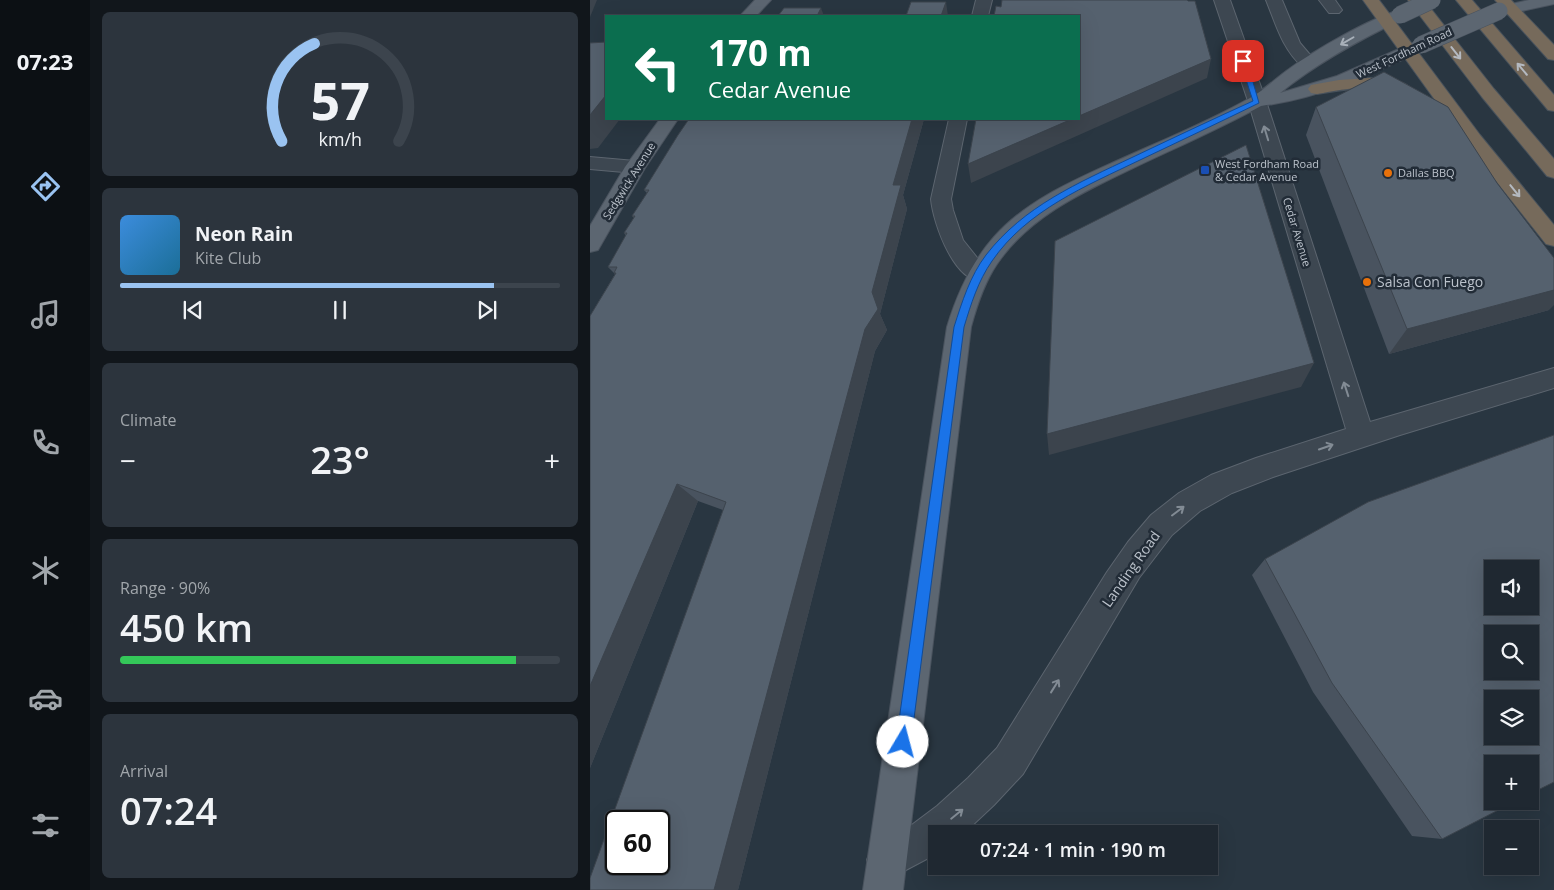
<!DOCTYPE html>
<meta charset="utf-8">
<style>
:root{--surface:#1f2831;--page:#2c343d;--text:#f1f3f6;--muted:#a1a6ab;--line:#3c444d;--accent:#9ac3f1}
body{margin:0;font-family:"Open Sans",sans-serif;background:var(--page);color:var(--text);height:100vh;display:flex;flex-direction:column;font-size:19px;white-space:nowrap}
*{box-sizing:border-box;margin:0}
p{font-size:16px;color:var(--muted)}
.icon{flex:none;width:28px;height:28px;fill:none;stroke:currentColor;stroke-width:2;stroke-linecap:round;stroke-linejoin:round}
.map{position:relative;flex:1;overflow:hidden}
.side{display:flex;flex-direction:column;gap:12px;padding:12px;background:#11161b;width:500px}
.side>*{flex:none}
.guide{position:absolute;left:15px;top:15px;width:475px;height:105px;border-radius:0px;box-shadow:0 5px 20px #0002,0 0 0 1px var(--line);background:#0b6e4f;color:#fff;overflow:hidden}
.fabs{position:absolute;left:894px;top:560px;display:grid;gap:10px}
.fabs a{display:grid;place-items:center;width:55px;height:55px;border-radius:0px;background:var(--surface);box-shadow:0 5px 20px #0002,0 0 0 1px var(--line);font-size:25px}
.speed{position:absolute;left:15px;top:810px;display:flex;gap:10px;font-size:25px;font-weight:700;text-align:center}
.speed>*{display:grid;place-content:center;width:65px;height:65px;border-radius:50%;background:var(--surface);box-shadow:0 5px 20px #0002,0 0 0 1px var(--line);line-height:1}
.speed .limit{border:2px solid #111;border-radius:8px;background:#fff;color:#111}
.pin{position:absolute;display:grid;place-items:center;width:42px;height:42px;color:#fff;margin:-21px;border-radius:10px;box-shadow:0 2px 8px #0006}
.me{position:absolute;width:55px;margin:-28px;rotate:8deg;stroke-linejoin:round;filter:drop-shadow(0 0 4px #0008)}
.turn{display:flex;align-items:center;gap:18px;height:105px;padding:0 20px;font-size:22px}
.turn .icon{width:65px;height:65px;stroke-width:2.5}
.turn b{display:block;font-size:35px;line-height:42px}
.big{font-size:38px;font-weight:600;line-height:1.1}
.side .tile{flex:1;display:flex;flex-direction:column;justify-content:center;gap:8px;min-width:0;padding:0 18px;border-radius:8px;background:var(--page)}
.side .dial{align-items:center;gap:0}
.dial svg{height:130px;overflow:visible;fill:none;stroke:var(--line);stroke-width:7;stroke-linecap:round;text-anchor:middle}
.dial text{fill:var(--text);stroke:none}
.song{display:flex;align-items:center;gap:15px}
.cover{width:60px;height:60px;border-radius:8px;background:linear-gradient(135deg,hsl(210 70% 55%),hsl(200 70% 35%))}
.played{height:5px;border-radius:2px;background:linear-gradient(90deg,var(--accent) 85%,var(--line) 85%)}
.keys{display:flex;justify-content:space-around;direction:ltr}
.heat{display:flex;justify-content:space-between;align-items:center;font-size:28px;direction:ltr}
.charge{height:8px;border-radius:4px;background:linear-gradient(90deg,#34c759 90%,var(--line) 0)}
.trip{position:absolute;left:338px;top:825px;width:290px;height:50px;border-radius:0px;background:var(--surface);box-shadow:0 5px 20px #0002,0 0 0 1px var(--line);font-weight:600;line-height:50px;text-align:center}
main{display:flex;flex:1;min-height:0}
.tabs{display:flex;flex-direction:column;width:90px;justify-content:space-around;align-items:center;background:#0c1014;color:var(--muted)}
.tabs .icon{width:35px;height:35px}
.tabs .selected{color:var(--accent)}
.tabs b{font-size:22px;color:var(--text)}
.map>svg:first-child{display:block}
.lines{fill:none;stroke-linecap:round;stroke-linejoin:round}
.minor-casing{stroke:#5c656f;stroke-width:2}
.major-casing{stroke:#4a535e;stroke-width:2}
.highway-casing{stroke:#48525c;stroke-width:2}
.minor{fill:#3d4751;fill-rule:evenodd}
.major{fill:#5c6671;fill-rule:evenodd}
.highway{fill:#766a5b;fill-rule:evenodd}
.major-bridge-casing{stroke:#4a535e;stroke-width:18;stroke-linecap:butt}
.major-bridge{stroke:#5c6671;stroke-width:17}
.wall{fill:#49535f}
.shaded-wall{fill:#3c444d}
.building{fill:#55616e;stroke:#3c444d;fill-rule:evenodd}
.oneway{stroke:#a8b0b9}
.oneway2{stroke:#b4b9c0}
.oneway3{stroke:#828b94}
.route{fill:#1a73e8;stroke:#114b97}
.transit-dot{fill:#1a4fb4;stroke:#222c37;stroke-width:2}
.food-dot{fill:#e8710a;stroke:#222c37;stroke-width:2}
.labels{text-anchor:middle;stroke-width:5;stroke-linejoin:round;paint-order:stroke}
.far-street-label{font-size:11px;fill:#bbc2cb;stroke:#222c37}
.far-poi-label{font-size:11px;fill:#bbc2cb;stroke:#222c37;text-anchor:start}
.poi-label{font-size:14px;fill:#bbc2cb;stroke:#222c37;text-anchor:start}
.street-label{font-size:14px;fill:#bbc2cb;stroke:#222c37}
</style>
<main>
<nav class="tabs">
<b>07:23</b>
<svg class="icon selected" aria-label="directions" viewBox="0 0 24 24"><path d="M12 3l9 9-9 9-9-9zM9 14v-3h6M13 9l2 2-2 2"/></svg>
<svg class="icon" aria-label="music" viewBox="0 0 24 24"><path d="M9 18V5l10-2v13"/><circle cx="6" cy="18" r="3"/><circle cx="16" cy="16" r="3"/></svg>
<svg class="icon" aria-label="phone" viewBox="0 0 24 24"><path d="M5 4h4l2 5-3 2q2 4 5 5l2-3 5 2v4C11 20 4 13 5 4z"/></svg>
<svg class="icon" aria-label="climate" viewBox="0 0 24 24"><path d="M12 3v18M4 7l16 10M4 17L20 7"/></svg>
<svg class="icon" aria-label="car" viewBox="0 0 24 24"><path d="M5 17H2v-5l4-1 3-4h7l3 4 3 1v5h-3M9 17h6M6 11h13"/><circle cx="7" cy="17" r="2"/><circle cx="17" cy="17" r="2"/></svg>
<svg class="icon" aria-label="filters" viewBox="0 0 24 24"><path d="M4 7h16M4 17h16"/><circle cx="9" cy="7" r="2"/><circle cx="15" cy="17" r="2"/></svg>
</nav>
<section class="side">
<div class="tile dial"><svg viewBox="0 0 100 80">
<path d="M14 69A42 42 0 1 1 86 69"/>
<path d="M14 69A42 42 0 0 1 34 9" stroke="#9ac3f1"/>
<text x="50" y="56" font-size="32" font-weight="700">57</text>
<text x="50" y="72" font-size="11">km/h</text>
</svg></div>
<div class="tile">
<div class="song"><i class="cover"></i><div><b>Neon Rain</b><p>Kite Club</p></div></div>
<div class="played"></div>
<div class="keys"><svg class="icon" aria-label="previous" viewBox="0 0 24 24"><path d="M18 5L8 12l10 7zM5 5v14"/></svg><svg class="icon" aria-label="pause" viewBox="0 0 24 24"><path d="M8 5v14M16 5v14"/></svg><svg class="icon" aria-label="next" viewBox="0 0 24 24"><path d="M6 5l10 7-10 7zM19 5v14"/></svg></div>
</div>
<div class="tile"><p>Climate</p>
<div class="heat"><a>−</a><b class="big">23°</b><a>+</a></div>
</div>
<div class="tile"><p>Range · 90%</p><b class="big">450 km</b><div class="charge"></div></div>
<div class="tile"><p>Arrival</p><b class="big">07:24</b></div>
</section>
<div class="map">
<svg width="964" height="890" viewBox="0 0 964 890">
<rect width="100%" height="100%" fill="#293641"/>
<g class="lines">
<defs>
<g id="minor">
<path d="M386 0H402L398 16H382Z"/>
<path d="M624 0H640L676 101 780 422 964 368V388L810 435 683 477 642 493 610 511 582 535 549 578 433 774 404 805 373 834H346V854L297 880 283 874 277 860 283 846 319 827 347 806 378 778 407 748 517 572 538 542 561 515 589 493 621 475 666 458 756 429 658 101Z"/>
<path d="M676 0H692L710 43 727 63 725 67H713C692 49 686 24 676 0Z"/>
<path d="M729 0H745L752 10 749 13H739Z"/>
<path d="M359 119H377L361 199 363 210 373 240 400 274 397 280C366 289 343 223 341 199Z"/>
<path d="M0 157 45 161 52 163 55 167 52 171 45 173 0 169Z"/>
</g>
<g id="major">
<path d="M165 0H181L166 16H150Z"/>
<path d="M939 0H964V4L909 16 904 14 901 11 904 8Z"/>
<path d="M810 10 815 12 818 15 815 18C771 39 728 62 690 93L747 76 825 42H837L839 45 837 48C783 74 731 98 671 106 629 129 585 148 541 169 491 193 439 217 407 264 394 283 387 305 381 327L313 890H273L357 327C367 294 381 263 404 237 435 202 480 182 522 163 568 142 616 123 660 98 674 90 686 78 699 69 725 50 780 18 810 10Z"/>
<path d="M70 119H88L55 168 8 250 0 252V226L35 167Z"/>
</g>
<g id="highway">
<path d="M773 0H789L890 135 964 225V246L956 244 876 143Z"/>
<path d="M818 0H834L904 89 964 159V178L957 176 892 97Z"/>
<path d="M866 0H882L964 95V111L958 110Z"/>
<path d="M905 0H921L964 45V60L958 59Z"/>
<path d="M780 78C792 79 814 79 821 89L818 93C807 96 795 89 783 88 764 87 745 91 727 94L721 93 718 89 721 85 749 80Z"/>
</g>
</defs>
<!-- minor casing -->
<use href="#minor" class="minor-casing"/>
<!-- major casing -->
<use href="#major" class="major-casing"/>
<!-- highway casing -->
<use href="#highway" class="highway-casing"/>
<!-- minor -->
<use href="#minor" class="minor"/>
<!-- major -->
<use href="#major" class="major"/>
<!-- highway -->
<use href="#highway" class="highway"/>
<defs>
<g id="major-bridge">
<path d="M810 15 842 0"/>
<path d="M831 45 909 11"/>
</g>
</defs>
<!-- major-bridge casing -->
<use href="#major-bridge" class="major-bridge-casing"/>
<!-- major-bridge -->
<use href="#major-bridge" class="major-bridge"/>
</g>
<!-- wall -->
<g class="wall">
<path d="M726 107 959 310 799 354 716 135Z"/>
<path d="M99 119H334L313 195 317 209 290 314 297 330 285 351 148 890H0L133 510 108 501 0 768V316L25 274 18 267 36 236 34 233 44 218 42 216 57 193 54 190Z"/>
<path d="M675 559 852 839 822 836 723 692 662 575Z"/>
</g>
<!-- shaded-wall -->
<g class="shaded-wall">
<path d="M0 0H7L0 17Z"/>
<path d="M356 2 358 16H351Z"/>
<path d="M231 8 234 16H227Z"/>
<path d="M621 59 617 78 381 183 378 164 482 119H489V116Z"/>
<path d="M16 95V119H30L8 148 0 149V115Z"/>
<path d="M322 119H334L313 195 317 209 290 314 297 330 285 351 148 890H124L282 292 303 185Z"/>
<path d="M964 290V305L959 310 799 354 817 329Z"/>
<path d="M724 363 711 387 459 455 457 434Z"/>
<path d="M87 484 108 501 0 768V686Z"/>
</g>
<!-- building -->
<g class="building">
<path d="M412 0H597L598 1H605L621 59 489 116V16H404L406 6 411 7Z"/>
<path d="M321 2H356L351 16H316Z"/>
<path d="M194 8H231L227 16H188Z"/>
<path d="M16 42V95L0 115V43Z"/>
<path d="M794 72 858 107 907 183 964 258V290L817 329 726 107Z"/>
<path d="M99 119H322L303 185H311L282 292 288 309 275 329 124 890H0V878L136 502 87 484 0 686V316L26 273H24L27 267H18L37 233H34L45 216H42L59 190H54L88 135ZM26 821H69V864H26Z"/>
<path d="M386 119H482L378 164Z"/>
<path d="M656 145 724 363 457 434 465 241Z"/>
<path d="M964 435V782L940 794V764H902V801H926L852 839 742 683 675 559 778 502ZM902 569H940V606H902ZM902 634H940V671H902ZM902 699H940V736H902Z"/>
</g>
<!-- one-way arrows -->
<defs><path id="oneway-shaft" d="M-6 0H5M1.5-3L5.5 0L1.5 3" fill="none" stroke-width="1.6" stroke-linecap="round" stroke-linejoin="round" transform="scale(1.25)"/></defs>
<use class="oneway" href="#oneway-shaft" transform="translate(757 41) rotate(150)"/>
<g class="oneway2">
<use href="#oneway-shaft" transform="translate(866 53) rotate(52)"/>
<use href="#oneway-shaft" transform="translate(932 69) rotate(-130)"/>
<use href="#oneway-shaft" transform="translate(925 191) rotate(51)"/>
</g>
<g class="oneway3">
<use href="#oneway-shaft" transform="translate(676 133) rotate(-107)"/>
<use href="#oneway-shaft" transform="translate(756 389) rotate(-108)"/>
<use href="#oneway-shaft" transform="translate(736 447) rotate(-19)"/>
<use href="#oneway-shaft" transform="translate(588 511) rotate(-37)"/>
<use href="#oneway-shaft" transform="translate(465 686) rotate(-58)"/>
<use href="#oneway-shaft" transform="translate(367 814) rotate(-39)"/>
</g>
<!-- route -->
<path class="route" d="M653 59 657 61 669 103C630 122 590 141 550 160 496 186 437 210 402 261 388 281 381 304 374 327L321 742 318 747 313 749 308 747 306 742 364 327C372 302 380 276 396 255 434 206 488 183 543 157 583 138 623 119 663 101L650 61Z"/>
<!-- markers -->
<rect class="transit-dot" x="610" y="165" width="10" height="10" rx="2.5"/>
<g class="food-dot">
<circle cx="798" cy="173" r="5"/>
<circle cx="777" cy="282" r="5"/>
</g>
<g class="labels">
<!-- far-street labels -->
<g class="far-street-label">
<text transform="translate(814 53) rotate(-25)" y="4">West Fordham Road</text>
<text transform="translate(39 181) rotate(-58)" y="4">Sedgwick Avenue</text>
<text transform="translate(707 232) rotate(73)" y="4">Cedar Avenue</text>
</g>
<!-- far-poi labels -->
<g class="far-poi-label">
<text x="625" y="168">West Fordham Road<tspan x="625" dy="13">&amp; Cedar Avenue</tspan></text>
<text x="808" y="177">Dallas BBQ</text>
</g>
<!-- poi labels -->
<g class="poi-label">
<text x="787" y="287">Salsa Con Fuego</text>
</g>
<!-- street labels -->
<g class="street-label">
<text transform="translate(541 569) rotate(-55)" y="5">Landing Road</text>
</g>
</g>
</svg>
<div class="fabs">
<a><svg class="icon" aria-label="sound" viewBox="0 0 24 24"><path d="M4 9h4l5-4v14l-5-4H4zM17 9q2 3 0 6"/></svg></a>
<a><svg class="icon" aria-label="search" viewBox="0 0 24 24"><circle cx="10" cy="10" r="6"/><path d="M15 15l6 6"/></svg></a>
<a><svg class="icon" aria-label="layers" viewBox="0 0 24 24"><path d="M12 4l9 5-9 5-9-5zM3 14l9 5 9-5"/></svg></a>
<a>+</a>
<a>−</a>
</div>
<div class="speed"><div class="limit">60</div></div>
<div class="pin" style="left:653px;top:61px;background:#d93025"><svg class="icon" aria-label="arrive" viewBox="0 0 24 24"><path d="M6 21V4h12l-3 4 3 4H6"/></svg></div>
<svg class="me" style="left:313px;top:742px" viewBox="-20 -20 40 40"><circle r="19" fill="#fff"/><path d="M0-13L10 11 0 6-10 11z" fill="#1a73e8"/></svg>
<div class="trip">07:24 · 1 min · 190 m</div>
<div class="guide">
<div class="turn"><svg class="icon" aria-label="left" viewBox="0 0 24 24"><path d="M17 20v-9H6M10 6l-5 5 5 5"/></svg><div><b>170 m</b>Cedar Avenue</div></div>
</div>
</div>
</main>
